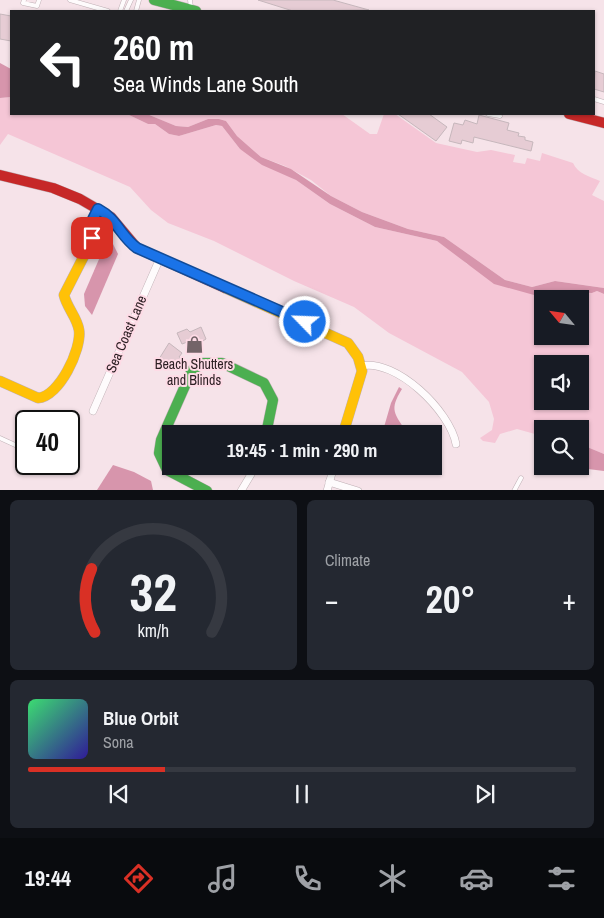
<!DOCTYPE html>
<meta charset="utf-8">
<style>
:root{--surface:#171b24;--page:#242831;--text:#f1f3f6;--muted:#9ea1a6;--line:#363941;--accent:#d93025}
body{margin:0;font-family:"Archivo Narrow",sans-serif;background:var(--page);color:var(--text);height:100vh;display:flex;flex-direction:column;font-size:19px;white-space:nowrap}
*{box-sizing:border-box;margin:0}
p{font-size:16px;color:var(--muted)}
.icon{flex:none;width:28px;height:28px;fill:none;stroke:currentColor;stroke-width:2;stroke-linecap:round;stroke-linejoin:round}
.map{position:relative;height:490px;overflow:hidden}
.drawer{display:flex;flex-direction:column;gap:10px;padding:10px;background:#0d0f14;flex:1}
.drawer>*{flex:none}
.banner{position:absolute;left:10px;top:10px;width:585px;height:105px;border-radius:0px;box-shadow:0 1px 4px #0004;background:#202124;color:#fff;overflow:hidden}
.needle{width:32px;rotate:299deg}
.fabs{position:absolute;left:534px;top:290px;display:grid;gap:10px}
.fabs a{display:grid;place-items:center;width:55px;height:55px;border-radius:0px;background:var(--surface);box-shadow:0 1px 4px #0004;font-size:25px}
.speed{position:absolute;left:15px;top:410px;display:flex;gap:10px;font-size:25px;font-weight:700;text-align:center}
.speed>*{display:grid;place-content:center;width:65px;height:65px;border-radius:50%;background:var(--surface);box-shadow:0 1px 4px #0004;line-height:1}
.speed .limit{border:2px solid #111;border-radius:8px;background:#fff;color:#111}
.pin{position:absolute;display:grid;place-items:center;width:42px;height:42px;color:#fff;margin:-21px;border-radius:10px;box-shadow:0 2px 8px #0006}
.me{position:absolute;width:55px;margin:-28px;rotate:294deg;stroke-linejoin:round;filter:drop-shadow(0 0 4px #0008)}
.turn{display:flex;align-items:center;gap:18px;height:105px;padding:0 20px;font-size:22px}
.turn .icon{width:65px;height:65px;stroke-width:2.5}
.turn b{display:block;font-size:35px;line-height:42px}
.big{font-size:38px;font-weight:800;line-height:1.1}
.drawer .card{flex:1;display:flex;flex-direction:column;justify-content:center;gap:8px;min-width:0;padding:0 18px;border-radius:8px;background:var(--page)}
.drawer .dial{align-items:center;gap:0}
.dial svg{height:130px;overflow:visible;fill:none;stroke:var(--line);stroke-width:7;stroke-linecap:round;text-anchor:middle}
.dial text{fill:var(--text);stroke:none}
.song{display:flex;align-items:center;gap:15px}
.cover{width:60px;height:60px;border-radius:8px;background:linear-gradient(135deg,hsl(140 70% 55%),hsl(250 70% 35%))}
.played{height:5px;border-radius:2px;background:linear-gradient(90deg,var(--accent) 25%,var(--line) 25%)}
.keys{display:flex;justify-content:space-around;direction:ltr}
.heat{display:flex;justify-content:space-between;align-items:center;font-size:28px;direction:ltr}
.drawer .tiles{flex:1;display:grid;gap:10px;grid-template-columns:1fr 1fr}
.card:last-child{grid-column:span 2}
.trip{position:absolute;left:162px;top:425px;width:280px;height:50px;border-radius:0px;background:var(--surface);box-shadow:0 1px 4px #0004;font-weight:800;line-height:50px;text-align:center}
.tab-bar{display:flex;height:80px;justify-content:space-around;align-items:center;background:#090b0e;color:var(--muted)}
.tab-bar .icon{width:35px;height:35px}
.tab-bar .active{color:var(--accent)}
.tab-bar b{font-size:22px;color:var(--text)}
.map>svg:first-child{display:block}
.green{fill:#f5c6d6;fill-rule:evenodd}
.water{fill:#d795ac}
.building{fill:#e6ccd4;stroke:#c6b7bc}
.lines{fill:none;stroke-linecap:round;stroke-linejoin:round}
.lane-casing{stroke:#bfb0b5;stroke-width:5}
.street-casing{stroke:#bfb0b5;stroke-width:8}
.fast-casing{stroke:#bfb0b5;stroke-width:11}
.slow-casing{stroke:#bfb0b5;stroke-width:11}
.jam-casing{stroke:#bfb0b5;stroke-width:11}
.lane{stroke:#fefbfc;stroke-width:4}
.street{stroke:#fefbfc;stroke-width:7}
.fast{stroke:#4caf50;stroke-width:10}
.slow{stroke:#ffc107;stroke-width:10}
.jam{stroke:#c62828;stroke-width:10}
.route-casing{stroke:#114b97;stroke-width:12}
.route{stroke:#1a73e8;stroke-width:9}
.labels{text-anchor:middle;stroke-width:4;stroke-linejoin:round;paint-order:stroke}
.street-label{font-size:14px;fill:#2c1f23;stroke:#fedbe6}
.poi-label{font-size:14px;fill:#2c1f23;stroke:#fedbe6}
</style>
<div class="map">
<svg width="604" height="491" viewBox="0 0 604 491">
<rect width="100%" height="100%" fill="#f6e3e9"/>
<!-- green -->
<g class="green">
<path d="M11 97V114H127L148 124H155L169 134 179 136 216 125 222 126 240 149 296 180 330 204 375 227 437 241 452 250 467 264 534 295 553 291 592 293 597 291 604 294V454L580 444V429H542V436L517 429 500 434 495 443 483 441 480 438 492 430 494 419 489 402 462 372 389 333 354 307 294 281 214 241 168 223 151 210 130 187 8 134 0 145V98ZM542 299H580V336H542ZM542 364H580V401H542Z"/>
<path d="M147 114H342L370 134H377L384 114H395L436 143 477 152 491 150 515 155 513 162 525 164 527 158 540 161 542 153 573 163C578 174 589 176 600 181L592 195 604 201V288L555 281 532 287 505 280 444 237 408 229 362 212 331 196 311 180 285 166 261 157 237 136 226 121 219 119H208L188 127 176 126Z"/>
</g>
<!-- water -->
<g class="water">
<path d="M0 63 11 69V97L0 98Z"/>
<path d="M127 114H147L176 126 188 127 208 119H219L226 121 237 136 261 157 291 169 331 196 362 212 408 229 444 237 505 280 532 287 555 281 604 288V294L597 291 592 293 553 291 534 295 494 284 437 241 375 227 330 204 296 180 262 165 240 149 222 126 216 125 179 136 169 134 155 124H148Z"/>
<path d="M109 236 118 254 92 315 85 306 84 294Z"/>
<path d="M399 387 402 389C389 410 394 413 408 434H382L391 403Z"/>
<path d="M580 444 604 454V471L588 469 566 475 568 466H580Z"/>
<path d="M113 465 134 472 151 481 153 490H97Z"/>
</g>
<!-- building -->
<g class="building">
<path d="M258 0H333L369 10 293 11Z"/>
<path d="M0 14 11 16V41L0 39Z"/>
<path d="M595 71 604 74V92L594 89Z"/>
<path d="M398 114H429L447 127 436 141Z"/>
<path d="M479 115 509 123 507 130 519 133 518 136 525 137V140L533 142 531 151 474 137 473 143 462 140 461 144 449 141 454 123 463 125 465 120 477 124Z"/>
<path d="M201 327 206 339 198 344 199 346 194 349 190 341 182 344 177 333 187 329 190 332Z"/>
<path d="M169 343 182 353 179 357 182 358 172 369 159 359Z"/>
</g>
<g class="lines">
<defs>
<g id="lane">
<path d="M24 0 23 3 37 6 39 0"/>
<path d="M70 0 108 11"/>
<path d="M190 0 191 8"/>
<path d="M120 11 124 0"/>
<path d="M126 11 131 0"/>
<path d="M136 11 139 0"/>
<path d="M594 99 604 102"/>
<path d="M488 114 500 116"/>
<path d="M0 438 26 450"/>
<path d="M514 491 521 478"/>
</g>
<g id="street">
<path d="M361 366C396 358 450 411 456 444"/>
<path d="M93 411 160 258"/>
<path d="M329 482 358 491"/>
<path d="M241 491 256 466"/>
<path d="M327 491 334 466"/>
</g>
<g id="fast">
<path d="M154 0 196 11"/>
<path d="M207 491 167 470 159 453 161 440 192 370 203 363H222L264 383 273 400 266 434"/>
</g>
<g id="slow">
<path d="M225 288 348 343 358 357 362 371 343 434"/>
<path d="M0 381 38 398C59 397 82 349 79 330 77 317 67 308 64 295L89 246 98 209"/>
</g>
<g id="jam">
<path d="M569 114 604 123"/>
<path d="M0 175 53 188 80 199 111 217 137 248 225 288"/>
</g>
</defs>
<!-- lane casing -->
<use href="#lane" class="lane-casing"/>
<!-- street casing -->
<use href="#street" class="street-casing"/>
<!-- fast casing -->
<use href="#fast" class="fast-casing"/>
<!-- slow casing -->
<use href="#slow" class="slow-casing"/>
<!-- jam casing -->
<use href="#jam" class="jam-casing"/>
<!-- lane -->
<use href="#lane" class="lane"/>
<!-- street -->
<use href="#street" class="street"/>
<!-- fast -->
<use href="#fast" class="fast"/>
<!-- slow -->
<use href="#slow" class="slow"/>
<!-- jam -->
<use href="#jam" class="jam"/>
</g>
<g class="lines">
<defs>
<path id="route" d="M92 238 93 219 98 209C117 219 121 237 137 248L305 322"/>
</defs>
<!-- route casing -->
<use href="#route" class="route-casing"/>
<!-- route -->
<use href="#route" class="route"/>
</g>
<!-- icons -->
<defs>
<symbol id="shop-bare" viewBox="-9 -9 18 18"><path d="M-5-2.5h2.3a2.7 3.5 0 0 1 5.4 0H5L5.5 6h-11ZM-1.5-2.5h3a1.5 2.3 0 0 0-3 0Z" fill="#736468" stroke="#fedbe6" stroke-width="2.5" paint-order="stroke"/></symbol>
</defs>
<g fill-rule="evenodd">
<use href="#shop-bare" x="182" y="332" width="25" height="25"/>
</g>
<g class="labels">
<!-- street labels -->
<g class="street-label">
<text transform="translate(126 334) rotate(-67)" y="5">Sea Coast Lane</text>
</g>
<!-- poi labels -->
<g class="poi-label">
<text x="194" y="369">Beach Shutters<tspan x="194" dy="16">and Blinds</tspan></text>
</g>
</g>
</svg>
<div class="fabs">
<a><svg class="needle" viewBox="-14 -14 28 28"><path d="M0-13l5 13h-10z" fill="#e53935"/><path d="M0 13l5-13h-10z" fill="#9ea1a6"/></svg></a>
<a><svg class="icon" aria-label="sound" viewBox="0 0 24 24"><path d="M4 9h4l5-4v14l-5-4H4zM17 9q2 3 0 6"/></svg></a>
<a><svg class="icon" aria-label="search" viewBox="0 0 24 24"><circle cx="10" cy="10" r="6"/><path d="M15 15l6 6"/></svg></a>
</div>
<div class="speed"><div class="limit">40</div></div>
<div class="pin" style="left:92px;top:238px;background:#d93025"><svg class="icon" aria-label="arrive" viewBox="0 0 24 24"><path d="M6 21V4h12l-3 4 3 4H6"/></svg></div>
<svg class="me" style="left:305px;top:322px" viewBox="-20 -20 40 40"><circle r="17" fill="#1a73e8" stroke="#fff" stroke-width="3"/><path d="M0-11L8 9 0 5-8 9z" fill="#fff"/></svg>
<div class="trip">19:45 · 1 min · 290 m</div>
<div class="banner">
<div class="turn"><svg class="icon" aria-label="left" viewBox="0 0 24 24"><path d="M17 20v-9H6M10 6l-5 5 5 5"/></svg><div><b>260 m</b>Sea Winds Lane South</div></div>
</div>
</div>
<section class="drawer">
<div class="tiles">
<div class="card dial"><svg viewBox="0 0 100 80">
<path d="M14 69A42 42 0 1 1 86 69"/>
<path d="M14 69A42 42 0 0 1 12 30" stroke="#d93025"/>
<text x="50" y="56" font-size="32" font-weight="700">32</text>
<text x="50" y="72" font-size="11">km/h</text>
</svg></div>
<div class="card"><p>Climate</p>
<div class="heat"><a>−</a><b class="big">20°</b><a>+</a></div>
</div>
<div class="card">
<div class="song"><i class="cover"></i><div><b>Blue Orbit</b><p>Sona</p></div></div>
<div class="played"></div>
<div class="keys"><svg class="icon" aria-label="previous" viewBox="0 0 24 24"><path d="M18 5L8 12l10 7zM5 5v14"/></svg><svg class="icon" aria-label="pause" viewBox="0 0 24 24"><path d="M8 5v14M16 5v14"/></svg><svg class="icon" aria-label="next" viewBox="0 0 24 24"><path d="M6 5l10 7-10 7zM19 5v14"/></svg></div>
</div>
</div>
</section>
<nav class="tab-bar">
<b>19:44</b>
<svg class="icon active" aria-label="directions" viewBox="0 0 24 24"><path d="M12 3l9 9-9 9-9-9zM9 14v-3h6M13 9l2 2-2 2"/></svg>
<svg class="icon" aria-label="music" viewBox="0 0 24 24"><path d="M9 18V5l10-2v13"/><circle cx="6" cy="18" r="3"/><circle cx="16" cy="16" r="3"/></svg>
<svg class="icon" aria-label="phone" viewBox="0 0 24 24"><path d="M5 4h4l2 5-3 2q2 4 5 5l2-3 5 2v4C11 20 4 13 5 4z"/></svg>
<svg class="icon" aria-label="climate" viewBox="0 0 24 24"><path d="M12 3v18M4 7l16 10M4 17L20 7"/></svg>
<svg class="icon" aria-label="car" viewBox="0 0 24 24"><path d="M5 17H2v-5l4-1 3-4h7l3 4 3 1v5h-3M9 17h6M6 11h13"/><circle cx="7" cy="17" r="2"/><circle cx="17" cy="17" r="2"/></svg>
<svg class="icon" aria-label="filters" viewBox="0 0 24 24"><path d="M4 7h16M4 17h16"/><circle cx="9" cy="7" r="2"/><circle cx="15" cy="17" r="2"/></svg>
</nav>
